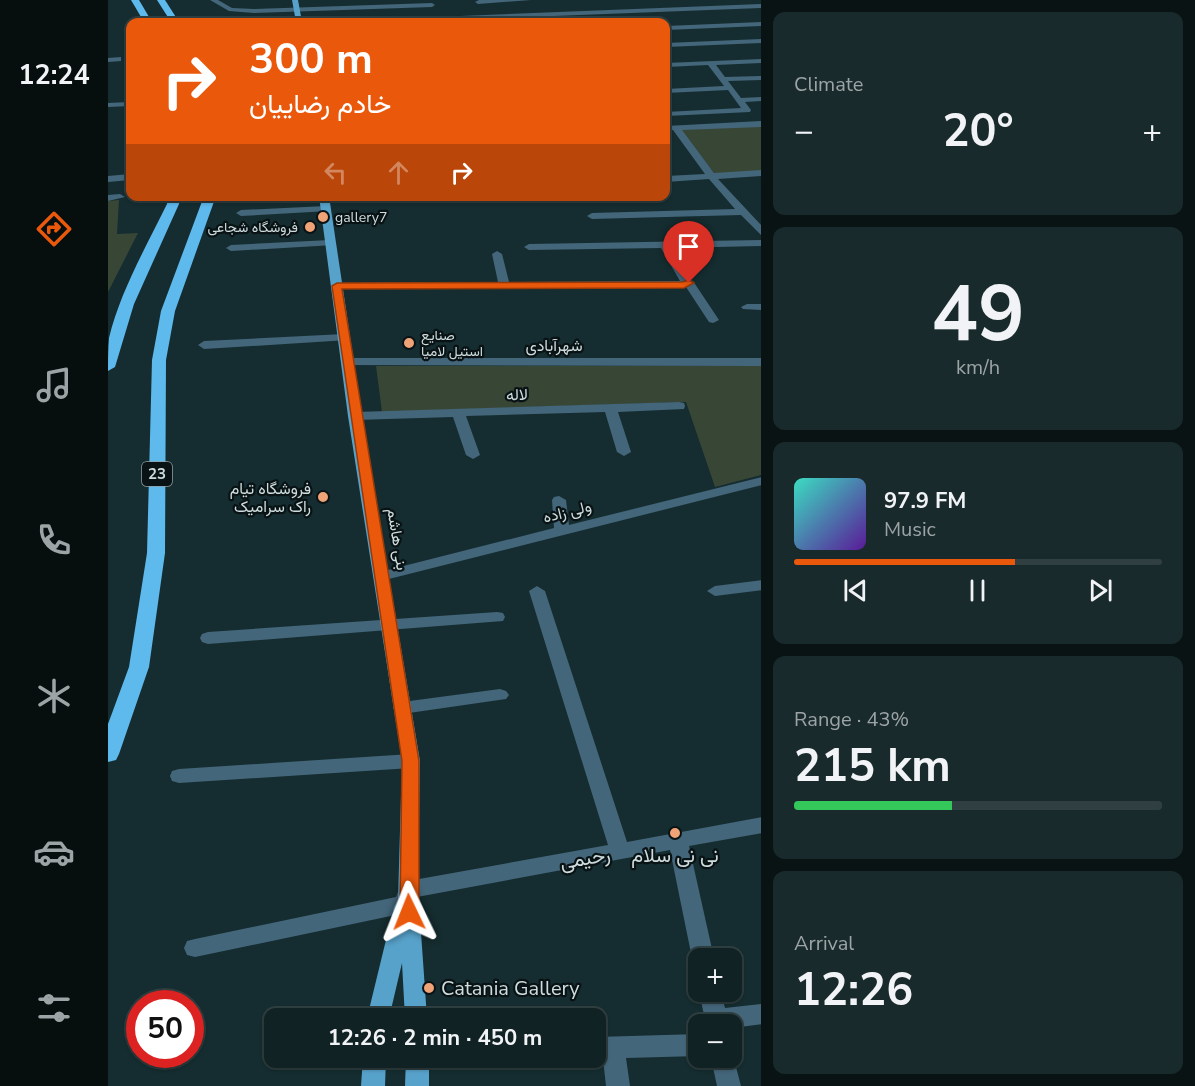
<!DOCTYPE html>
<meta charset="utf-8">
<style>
:root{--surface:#102224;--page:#192a2c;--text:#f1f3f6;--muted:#9ca4a6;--line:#303f41;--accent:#ea580c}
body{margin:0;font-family:"Nunito Sans",Vazirmatn,sans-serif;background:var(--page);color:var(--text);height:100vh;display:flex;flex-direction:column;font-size:22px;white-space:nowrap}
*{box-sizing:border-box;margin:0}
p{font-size:20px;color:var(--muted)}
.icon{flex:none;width:33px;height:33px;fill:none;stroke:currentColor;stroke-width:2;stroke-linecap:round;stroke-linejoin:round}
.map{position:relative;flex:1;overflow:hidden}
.drawer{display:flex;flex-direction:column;gap:12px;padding:12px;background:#091314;width:434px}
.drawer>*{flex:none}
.guide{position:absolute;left:18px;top:18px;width:544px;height:183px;border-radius:12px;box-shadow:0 2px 4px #0004,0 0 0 2px var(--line);background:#ea580c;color:#fff;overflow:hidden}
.controls{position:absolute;left:580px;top:948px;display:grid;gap:12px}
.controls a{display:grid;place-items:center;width:54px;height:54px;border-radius:12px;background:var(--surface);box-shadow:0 2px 4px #0004,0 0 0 2px var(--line);font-size:30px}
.speed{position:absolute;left:18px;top:990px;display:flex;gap:12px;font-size:30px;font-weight:700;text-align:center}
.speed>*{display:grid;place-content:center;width:78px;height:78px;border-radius:50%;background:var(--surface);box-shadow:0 2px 4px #0004,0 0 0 2px var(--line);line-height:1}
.speed .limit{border:9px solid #d22;background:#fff;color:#111}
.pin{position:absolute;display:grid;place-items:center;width:51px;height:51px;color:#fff;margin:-62px -26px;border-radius:50% 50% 50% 0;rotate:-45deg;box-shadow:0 0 6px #0007}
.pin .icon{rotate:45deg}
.me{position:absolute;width:66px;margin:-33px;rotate:358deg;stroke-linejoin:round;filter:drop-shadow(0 0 4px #0008)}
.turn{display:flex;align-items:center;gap:21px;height:126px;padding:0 24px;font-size:27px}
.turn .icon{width:78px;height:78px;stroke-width:2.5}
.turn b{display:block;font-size:42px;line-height:51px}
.lanes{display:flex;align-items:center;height:57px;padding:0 24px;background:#0003;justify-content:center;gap:30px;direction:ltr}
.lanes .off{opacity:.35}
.big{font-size:45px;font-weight:700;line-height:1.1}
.drawer .widget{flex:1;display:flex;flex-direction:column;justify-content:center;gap:9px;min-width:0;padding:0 21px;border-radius:12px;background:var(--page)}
.drawer .dial{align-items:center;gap:0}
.dial b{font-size:78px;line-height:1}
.song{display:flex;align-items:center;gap:18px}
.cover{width:72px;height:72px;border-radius:9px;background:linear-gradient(135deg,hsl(170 70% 55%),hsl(270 70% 35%))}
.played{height:6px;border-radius:3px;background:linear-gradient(90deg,var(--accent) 60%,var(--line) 60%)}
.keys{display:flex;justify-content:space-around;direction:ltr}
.heat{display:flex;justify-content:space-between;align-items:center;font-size:33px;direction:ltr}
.charge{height:9px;border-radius:4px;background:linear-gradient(90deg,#34c759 43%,var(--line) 0)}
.trip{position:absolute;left:156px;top:1008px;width:342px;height:60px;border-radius:12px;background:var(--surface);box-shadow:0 2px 4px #0004,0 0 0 2px var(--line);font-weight:700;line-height:60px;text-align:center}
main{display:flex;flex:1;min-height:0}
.menu{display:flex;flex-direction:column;width:108px;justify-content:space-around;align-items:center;background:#060e0e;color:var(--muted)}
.menu .icon{width:42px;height:42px}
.menu .current{color:var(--accent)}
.menu b{font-size:27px;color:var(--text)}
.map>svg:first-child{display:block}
.green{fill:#384636}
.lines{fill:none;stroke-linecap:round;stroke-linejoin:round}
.minor{fill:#44667a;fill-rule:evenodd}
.major{fill:#57a2cb;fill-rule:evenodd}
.highway{fill:#5eb9ec;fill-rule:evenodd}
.route{fill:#ea580c;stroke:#983908;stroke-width:1.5}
.poi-dot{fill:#efa377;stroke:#091315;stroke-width:2}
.labels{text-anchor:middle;stroke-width:4.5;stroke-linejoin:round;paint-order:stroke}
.far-poi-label{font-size:14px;fill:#cedcdd;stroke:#091315;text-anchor:start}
.shield{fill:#091315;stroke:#93a0a1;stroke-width:1.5}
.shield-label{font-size:15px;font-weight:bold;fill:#cedcdd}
.street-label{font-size:16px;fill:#cedcdd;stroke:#091315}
.poi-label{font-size:16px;fill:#cedcdd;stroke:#091315;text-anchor:end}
.near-poi-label{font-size:20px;fill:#cedcdd;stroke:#091315}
.near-street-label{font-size:20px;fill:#cedcdd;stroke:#091315}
</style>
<main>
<nav class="menu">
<b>12:24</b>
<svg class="icon current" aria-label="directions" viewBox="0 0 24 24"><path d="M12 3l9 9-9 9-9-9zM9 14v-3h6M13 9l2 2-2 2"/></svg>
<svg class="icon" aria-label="music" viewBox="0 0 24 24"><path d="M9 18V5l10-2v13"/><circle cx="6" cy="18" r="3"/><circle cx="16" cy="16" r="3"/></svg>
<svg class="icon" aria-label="phone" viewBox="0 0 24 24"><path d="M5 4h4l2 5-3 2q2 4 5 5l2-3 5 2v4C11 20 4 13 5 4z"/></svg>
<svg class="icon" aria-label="climate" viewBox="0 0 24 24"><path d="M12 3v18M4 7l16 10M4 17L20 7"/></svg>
<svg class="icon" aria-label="car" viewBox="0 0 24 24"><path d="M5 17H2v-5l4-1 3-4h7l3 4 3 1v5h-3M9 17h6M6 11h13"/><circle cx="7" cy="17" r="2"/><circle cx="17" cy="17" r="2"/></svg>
<svg class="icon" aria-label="filters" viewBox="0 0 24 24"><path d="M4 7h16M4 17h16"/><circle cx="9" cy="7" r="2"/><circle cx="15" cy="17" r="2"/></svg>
</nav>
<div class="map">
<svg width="654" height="1086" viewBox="0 0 654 1086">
<rect width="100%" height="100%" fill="#152d30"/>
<!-- green -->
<g class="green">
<path d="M653 126V171L607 174 572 129Z"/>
<path d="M11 200 9 234 30 233 0 292V201Z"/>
<path d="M268 366H653V475L607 487 578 402 274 412Z"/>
</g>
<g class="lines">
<!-- minor -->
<g class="minor">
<path d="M102 0H110L124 8 146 9 324 3 327 5 324 7 146 13 121 11Z"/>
<path d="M371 0H423L370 4 367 2Z"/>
<path d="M654 4V8L291 22H249L252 20Z"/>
<path d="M654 22V26L558 30V26Z"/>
<path d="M654 39V43L558 47V43Z"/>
<path d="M13 57V61L0 62V58Z"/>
<path d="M654 59V63L608 65 617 77 654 76V80L620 81 633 98 654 97V101L637 102 643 110 642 112 558 116V112L633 108 620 90 558 93V89L616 86 600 65 558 67V63Z"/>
<path d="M22 102V106L0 107V103Z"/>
<path d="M654 121V127L574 130 606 173 654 170V176L610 179 654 226V236L633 215 484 219 479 216 484 213 627 209 601 179 558 182V176L597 174 565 130H558V126Z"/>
<path d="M22 174V180L0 182V176Z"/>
<path d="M0 195 12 194 17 197 0 201Z"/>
<path d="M224 196H271L267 199 216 203 211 200Z"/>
<path d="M218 206 221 207V211L133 216 128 213 133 210Z"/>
<path d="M222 240 227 243 226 245 123 251 118 248 123 245Z"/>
<path d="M654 240V246L563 248 582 280 585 281 611 320 605 323 601 322 578 287 229 289 224 286 229 283 390 282 384 254 389 251 394 254 401 282 572 281 553 248 421 250 416 247 421 244Z"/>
<path d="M639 304H654V310L635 309 633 307Z"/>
<path d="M236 334 240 336V340L96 349 90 345 96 341Z"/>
<path d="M239 358H654V366L235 365 233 362Z"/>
<path d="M571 402 576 403 577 406 576 409 510 412 523 452 516 456 509 452 497 412 358 416 372 455 365 459 358 455 345 417 247 420 240 416 247 412Z"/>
<path d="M654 477V485L273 581 265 576 268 573 446 528 444 500 446 497 451 496 458 500 461 525Z"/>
<path d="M654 580V590L607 596 599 591 607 586Z"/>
<path d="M429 586 437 591 519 842 654 817V833L581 846 606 958H591V966L587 965 584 958 562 850 309 897 304 910 297 913 87 957 79 955 76 948 79 941 87 939 288 897 293 884 300 881 500 845 421 591Z"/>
<path d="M389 612 395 613 397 617 395 621 100 644 94 642 92 638 94 634 100 632Z"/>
<path d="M392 689 398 691 401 695 398 699 294 714 288 712 285 708 288 704 294 702Z"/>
<path d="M303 754 310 756 312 761 310 766 303 768 71 783 64 781 62 776 64 771 71 769Z"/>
<path d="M591 992H613L617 1008 654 1004V1024L624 1028V1024H598Z"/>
<path d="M591 1034V1056L518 1058 522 1086H498L495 1059 485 1058H488V1037Z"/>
<path d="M624 1052 633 1086H609L603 1058H624Z"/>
</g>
<!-- major -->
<g class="major">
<path d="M184 0H190L194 22H188Z"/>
<path d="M211 196H221L254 416 312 761 310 890 319 1018H297L294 963 281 1018H259L286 907 290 900 294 761 240 416Z"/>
<path d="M255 1058H278L277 1086H253Z"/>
<path d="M298 1058H321V1086H297Z"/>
</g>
<!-- highway -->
<g class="highway">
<path d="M23 0H31L44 22H36Z"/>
<path d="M49 0H57L71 22H63Z"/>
<path d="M60 196H72L71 204 26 304 7 367 0 371C0 361 0 349 1 338 12 292 38 247 59 204Z"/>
<path d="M96 196H108L67 311 58 360 57 553 41 667 11 754 8 760 0 762V724L21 667 39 553 44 360 53 311Z"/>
</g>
</g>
<!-- route -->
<path class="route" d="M581 280 586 283 576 288 234 289 311 761V912L308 917 301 920 294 917 292 912 294 761 224 286 229 283 574 282Z"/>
<!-- markers -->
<g class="poi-dot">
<circle cx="215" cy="217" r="6"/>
<circle cx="202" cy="227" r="6"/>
<circle cx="301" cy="343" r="6"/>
<circle cx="215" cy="497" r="6"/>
<circle cx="567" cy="833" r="6"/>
<circle cx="321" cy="988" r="6"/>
</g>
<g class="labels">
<!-- far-poi labels -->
<g class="far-poi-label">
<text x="227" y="222">gallery7</text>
<text x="190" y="232" text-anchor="end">فروشگاه شجاعی</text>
<text x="313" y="340">صنایع<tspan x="313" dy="16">استیل لامیا</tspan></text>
</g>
<!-- shield labels -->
<rect class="shield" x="34" y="462" width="30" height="24" rx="4.5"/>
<g class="shield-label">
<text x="49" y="479">23</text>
</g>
<!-- street labels -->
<g class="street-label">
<text x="446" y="351">شهرآبادی</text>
<text transform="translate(409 394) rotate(-2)" y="6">لاله</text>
<text transform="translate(459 511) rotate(-14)" y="6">ولی زاده</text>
<text transform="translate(290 539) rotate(81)" y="6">بنی هاشم</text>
</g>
<!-- poi labels -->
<g class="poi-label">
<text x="203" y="494">فروشگاه تیام<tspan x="203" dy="18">راک سرامیک</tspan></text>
</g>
<!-- near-poi labels -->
<g class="near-poi-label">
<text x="567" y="862">نی نی سلام</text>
<text x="333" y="995" text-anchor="start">Catania Gallery</text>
</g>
<!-- near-street labels -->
<g class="near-street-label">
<text transform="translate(477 858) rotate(-10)" y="7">رحیمی</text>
</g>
</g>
</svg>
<div class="controls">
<a>+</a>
<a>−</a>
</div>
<div class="speed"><div class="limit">50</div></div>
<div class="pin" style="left:581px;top:283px;background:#d93025"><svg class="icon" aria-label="arrive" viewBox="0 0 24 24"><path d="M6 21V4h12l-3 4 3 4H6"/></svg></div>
<svg class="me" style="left:301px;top:912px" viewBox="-20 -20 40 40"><path d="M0-17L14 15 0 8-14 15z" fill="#ea580c" stroke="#fff" stroke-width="4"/></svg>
<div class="trip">12:26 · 2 min · 450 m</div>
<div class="guide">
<div class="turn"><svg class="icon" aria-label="right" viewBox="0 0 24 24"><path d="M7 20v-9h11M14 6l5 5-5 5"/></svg><div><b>300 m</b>خادم رضاییان</div></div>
<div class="lanes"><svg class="icon off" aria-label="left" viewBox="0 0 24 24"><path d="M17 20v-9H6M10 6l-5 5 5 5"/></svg><svg class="icon off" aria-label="ahead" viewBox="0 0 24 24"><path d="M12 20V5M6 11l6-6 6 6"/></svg><svg class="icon" aria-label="right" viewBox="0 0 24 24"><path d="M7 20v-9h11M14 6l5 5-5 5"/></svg></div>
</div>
</div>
<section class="drawer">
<div class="widget"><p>Climate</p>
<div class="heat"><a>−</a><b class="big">20°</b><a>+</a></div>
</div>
<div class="widget dial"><b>49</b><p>km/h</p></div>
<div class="widget">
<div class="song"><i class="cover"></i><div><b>97.9 FM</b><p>Music</p></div></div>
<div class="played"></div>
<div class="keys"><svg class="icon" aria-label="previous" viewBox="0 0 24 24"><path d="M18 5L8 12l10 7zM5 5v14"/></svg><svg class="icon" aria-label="pause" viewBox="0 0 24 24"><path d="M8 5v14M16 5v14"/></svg><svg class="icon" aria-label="next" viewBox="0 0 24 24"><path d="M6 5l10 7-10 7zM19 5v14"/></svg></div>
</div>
<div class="widget"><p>Range · 43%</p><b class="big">215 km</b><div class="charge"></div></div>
<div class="widget"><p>Arrival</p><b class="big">12:26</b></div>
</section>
</main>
